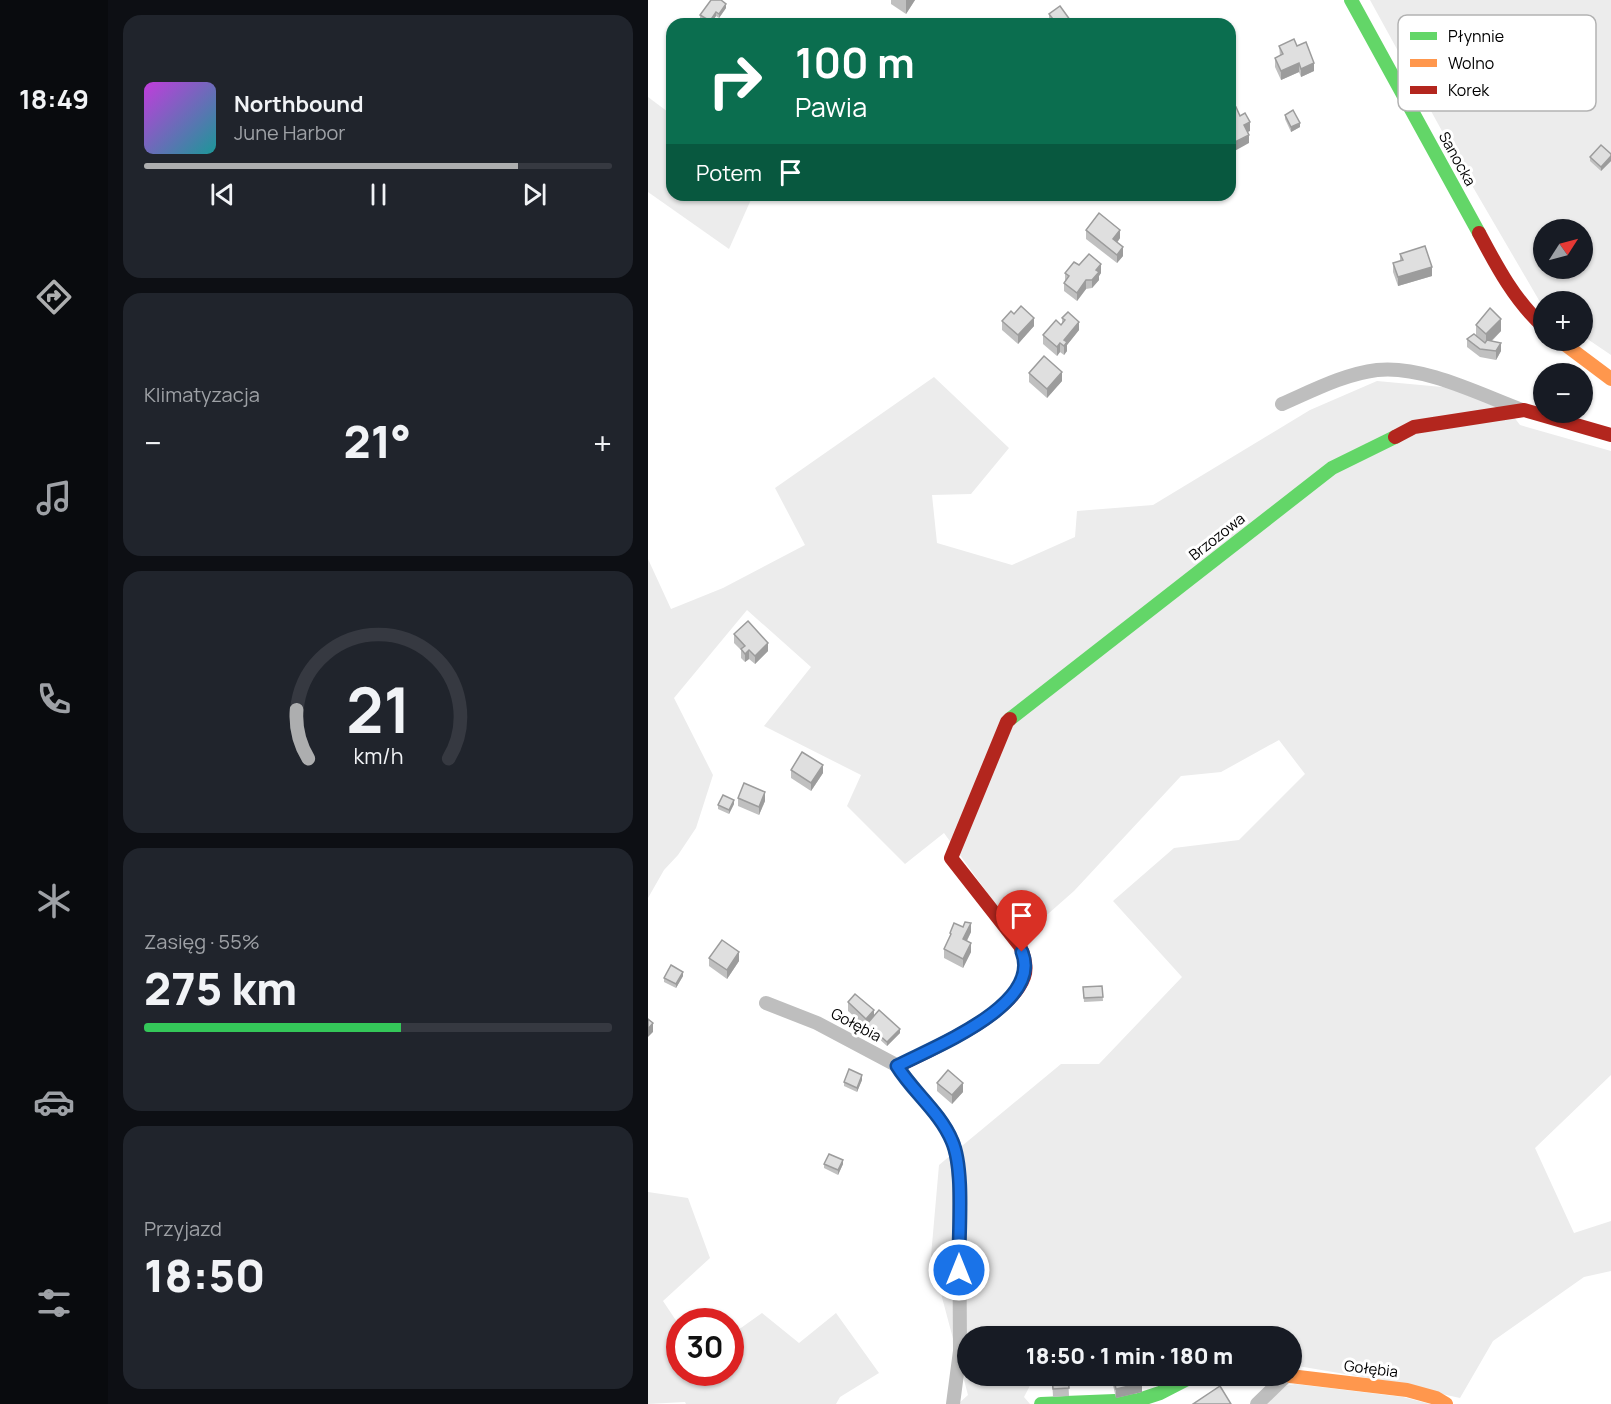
<!DOCTYPE html>
<html lang="pl">
<meta charset="utf-8">
<style>
:root{--surface:#171b24;--page:#20242c;--text:#f1f3f6;--muted:#9ea1a6;--line:#363941;--accent:#adaeaf}
body{margin:0;font-family:Manrope,sans-serif;background:var(--page);color:var(--text);height:100vh;display:flex;flex-direction:column;font-size:22px;white-space:nowrap}
*{box-sizing:border-box;margin:0}
p{font-size:20px;color:var(--muted)}
.icon{flex:none;width:33px;height:33px;fill:none;stroke:currentColor;stroke-width:2;stroke-linecap:round;stroke-linejoin:round}
.map{position:relative;flex:1;overflow:hidden}
.sheet{display:flex;flex-direction:column;gap:15px;padding:15px;background:#0d0f14;width:540px}
.sheet>*{flex:none}
.top-card{position:absolute;left:18px;top:18px;width:570px;height:183px;border-radius:18px;box-shadow:0 2px 4px #0004;background:#0b6e4f;color:#fff;overflow:hidden}
.needle{width:39px;rotate:54deg}
.fabs{position:absolute;left:885px;top:219px;display:grid;gap:12px}
.fabs a{display:grid;place-items:center;width:60px;height:60px;border-radius:50%;background:var(--surface);box-shadow:0 2px 4px #0004;font-size:30px}
.speed{position:absolute;left:18px;top:1308px;display:flex;gap:12px;font-size:30px;font-weight:700;text-align:center}
.speed>*{display:grid;place-content:center;width:78px;height:78px;border-radius:50%;background:var(--surface);box-shadow:0 2px 4px #0004;line-height:1}
.speed .limit{border:9px solid #d22;background:#fff;color:#111}
.pin{position:absolute;display:grid;place-items:center;width:51px;height:51px;color:#fff;margin:-62px -26px;border-radius:50% 50% 50% 0;rotate:-45deg;box-shadow:0 0 6px #0007}
.pin .icon{rotate:45deg}
.me{position:absolute;width:66px;margin:-33px;rotate:0deg;stroke-linejoin:round;filter:drop-shadow(0 0 4px #0008)}
.turn{display:flex;align-items:center;gap:21px;height:126px;padding:0 30px;font-size:27px}
.turn .icon{width:78px;height:78px;stroke-width:2.5}
.turn b{display:block;font-size:42px;line-height:51px}
.then{display:flex;align-items:center;height:57px;padding:0 30px;background:#0003;gap:12px;font-size:22px}
.big{font-size:45px;font-weight:800;line-height:1.1}
.sheet .card{flex:1;display:flex;flex-direction:column;justify-content:center;gap:9px;min-width:0;padding:0 21px;border-radius:18px;background:var(--page)}
.sheet .dial{align-items:center;gap:0}
.dial svg{height:156px;overflow:visible;fill:none;stroke:var(--line);stroke-width:7;stroke-linecap:round;text-anchor:middle}
.dial text{fill:var(--text);stroke:none}
.song{display:flex;align-items:center;gap:18px}
.cover{width:72px;height:72px;border-radius:9px;background:linear-gradient(135deg,hsl(290 70% 55%),hsl(180 70% 35%))}
.played{height:6px;border-radius:3px;background:linear-gradient(90deg,var(--accent) 80%,var(--line) 80%)}
.keys{display:flex;justify-content:space-around;direction:ltr}
.heat{display:flex;justify-content:space-between;align-items:center;font-size:33px;direction:ltr}
.charge{height:9px;border-radius:4px;background:linear-gradient(90deg,#34c759 55%,var(--line) 0)}
.trip{position:absolute;left:309px;top:1326px;width:345px;height:60px;border-radius:30px;background:var(--surface);box-shadow:0 2px 4px #0004;font-weight:800;line-height:60px;text-align:center}
main{display:flex;flex:1;min-height:0}
.menu{display:flex;flex-direction:column;width:108px;justify-content:space-around;align-items:center;background:#090b0e;color:var(--muted)}
.menu .icon{width:42px;height:42px}
.menu .current{color:var(--accent)}
.menu b{font-size:27px;color:var(--text)}
.map>svg:first-child{display:block}
.green{fill:#ececec;fill-rule:evenodd}
.lines{fill:none;stroke-linecap:round;stroke-linejoin:round}
.street{stroke:#bebebe;stroke-width:14}
.fast{stroke:#63d668;stroke-width:14}
.slow{stroke:#ff974d;stroke-width:14}
.jam{stroke:#b3261e;stroke-width:14}
.wall{fill:#c0c0c0}
.shaded-wall{fill:#9c9c9c}
.building{fill:#dfdfdf;stroke:#9c9c9c;stroke-width:1.5}
.route-casing{stroke:#114b97;stroke-width:15}
.route{stroke:#1a73e8;stroke-width:10}
.labels{text-anchor:middle;stroke-width:6;stroke-linejoin:round;paint-order:stroke}
.street-label{font-size:15px;fill:#000;stroke:#fff}
.key{fill:#fff;stroke:#b2b2b2;stroke-width:1.5}
.key-label{font-size:16px;fill:#000}
</style>
<main>
<nav class="menu">
<b>18:49</b>
<svg class="icon current" aria-label="directions" viewBox="0 0 24 24"><path d="M12 3l9 9-9 9-9-9zM9 14v-3h6M13 9l2 2-2 2"/></svg>
<svg class="icon" aria-label="music" viewBox="0 0 24 24"><path d="M9 18V5l10-2v13"/><circle cx="6" cy="18" r="3"/><circle cx="16" cy="16" r="3"/></svg>
<svg class="icon" aria-label="phone" viewBox="0 0 24 24"><path d="M5 4h4l2 5-3 2q2 4 5 5l2-3 5 2v4C11 20 4 13 5 4z"/></svg>
<svg class="icon" aria-label="climate" viewBox="0 0 24 24"><path d="M12 3v18M4 7l16 10M4 17L20 7"/></svg>
<svg class="icon" aria-label="car" viewBox="0 0 24 24"><path d="M5 17H2v-5l4-1 3-4h7l3 4 3 1v5h-3M9 17h6M6 11h13"/><circle cx="7" cy="17" r="2"/><circle cx="17" cy="17" r="2"/></svg>
<svg class="icon" aria-label="filters" viewBox="0 0 24 24"><path d="M4 7h16M4 17h16"/><circle cx="9" cy="7" r="2"/><circle cx="15" cy="17" r="2"/></svg>
</nav>
<section class="sheet">
<div class="card">
<div class="song"><i class="cover"></i><div><b>Northbound</b><p>June Harbor</p></div></div>
<div class="played"></div>
<div class="keys"><svg class="icon" aria-label="previous" viewBox="0 0 24 24"><path d="M18 5L8 12l10 7zM5 5v14"/></svg><svg class="icon" aria-label="pause" viewBox="0 0 24 24"><path d="M8 5v14M16 5v14"/></svg><svg class="icon" aria-label="next" viewBox="0 0 24 24"><path d="M6 5l10 7-10 7zM19 5v14"/></svg></div>
</div>
<div class="card"><p>Klimatyzacja</p>
<div class="heat"><a>−</a><b class="big">21°</b><a>+</a></div>
</div>
<div class="card dial"><svg viewBox="0 0 100 80">
<path d="M14 69A42 42 0 1 1 86 69"/>
<path d="M14 69A42 42 0 0 1 8 44" stroke="#adaeaf"/>
<text x="50" y="56" font-size="32" font-weight="700">21</text>
<text x="50" y="72" font-size="11">km/h</text>
</svg></div>
<div class="card"><p>Zasięg · 55%</p><b class="big">275 km</b><div class="charge"></div></div>
<div class="card"><p>Przyjazd</p><b class="big">18:50</b></div>
</section>
<div class="map">
<svg width="963" height="1404" viewBox="0 0 963 1404">
<rect width="100%" height="100%" fill="#fff"/>
<!-- green -->
<g class="green">
<path d="M722 0H963V355L935 336 934 302H896L895 305 892 302 822 182ZM896 230H934V268H896Z"/>
<path d="M0 97 24 115V195H105L81 249 0 192Z"/>
<path d="M286 377 361 448 323 494 284 495 289 543 364 565 427 537 429 511 505 505 662 410 729 381 805 388 859 408 872 425 963 451V1075L887 1148 926 1233 963 1221V1271L936 1277 845 1341 812 1398 726 1379 644 1365V1336H418L408 1332 405 1336H320V1376H387L376 1397 382 1404H310L320 1395 283 1256 291 1165 413 1064H451L534 977 465 901 526 848 591 840 657 774 631 740 573 772 533 776 426 891 392 921 356 916 296 833 257 864 199 806 213 775 116 726 163 667 99 610 26 698 65 775 48 828 30 855 16 870 0 898V559L23 609 75 588 157 545 127 488Z"/>
<path d="M0 1192 40 1198 62 1258 15 1301 31 1325 32 1372H82L83 1335 114 1313 151 1343 188 1313 231 1373 192 1397 188 1404H38L37 1402 0 1404Z"/>
<path d="M647 1384 755 1397 782 1404H614L638 1386Z"/>
</g>
<g class="lines">
<!-- street -->
<g class="street">
<path d="M634 404C664 391 696 374 729 370 775 365 831 394 874 410"/>
<path d="M118 1003 169 1023 250 1066C265 1092 293 1113 305 1142 309 1154 310 1167 311 1179L312 1351 305 1404"/>
<path d="M609 1404 638 1376"/>
</g>
<!-- fast -->
<g class="fast">
<path d="M703 0 831 233"/>
<path d="M362 719 684 468 747 437"/>
<path d="M393 1404 491 1400 512 1393 545 1376"/>
</g>
<!-- slow -->
<g class="slow">
<path d="M911 340 963 379"/>
<path d="M642 1376 759 1390 788 1398 798 1404"/>
</g>
<!-- jam -->
<g class="jam">
<path d="M831 233C849 267 867 301 896 327"/>
<path d="M747 437 766 427 876 410 963 435"/>
<path d="M250 1066C285 1048 362 1016 376 977 380 966 376 955 372 946L303 858 359 722 362 719"/>
</g>
</g>
<!-- wall -->
<g class="wall">
<path d="M243 0H267L258 14 243 4Z"/>
<path d="M78 8 71 18 68 16 63 24H60L52 20V15Z"/>
<path d="M401 14 425 24H402L401 22Z"/>
<path d="M631 46H649L666 71 653 77 651 72 633 80 627 67V58L632 56Z"/>
<path d="M637 115 652 127 643 132 637 119Z"/>
<path d="M963 154V161L953 171 942 161V157Z"/>
<path d="M207 195H220L214 201Z"/>
<path d="M438 230 472 238 469 243 475 256 469 263 438 239Z"/>
<path d="M752 254 784 276 750 286 745 272V263L752 261Z"/>
<path d="M431 265 453 273 451 276V280L444 288 438 289 429 301 416 291V283L417 281V273Z"/>
<path d="M366 314 386 326 370 344 354 330V321Z"/>
<path d="M414 318 431 330 419 345V351L416 355 412 352 409 356 395 344V335L413 325 414 324Z"/>
<path d="M828 325 853 331 844 341 853 351 848 360 832 357 819 347V339L828 335Z"/>
<path d="M381 373 414 381 399 398 381 382Z"/>
<path d="M86 634 120 651 107 664 101 659 97 662 93 658V650L86 643Z"/>
<path d="M143 770 175 773 163 791 143 778Z"/>
<path d="M90 798 117 801 111 815 90 806Z"/>
<path d="M86 804 81 814 70 809V805Z"/>
<path d="M323 932 319 941 323 952 315 968 296 958V949L302 937V933Z"/>
<path d="M61 958 91 961 79 979 61 966Z"/>
<path d="M35 976 28 988 16 982V978Z"/>
<path d="M454 986 455 1001 436 1002 435 987Z"/>
<path d="M200 1002 226 1016 252 1033 239 1046 219 1028V1026L218 1027 200 1011Z"/>
<path d="M214 1080 209 1092 196 1086V1082Z"/>
<path d="M289 1083 315 1092 304 1104 289 1091Z"/>
<path d="M176 1164H195L190 1175 176 1168Z"/>
<path d="M404 1376H420L421 1396 405 1397Z"/>
<path d="M464 1376H492L494 1392 468 1398 464 1381Z"/>
</g>
<!-- shaded-wall -->
<g class="shaded-wall">
<path d="M258 0H267L258 14Z"/>
<path d="M78 4V8L71 18V14Z"/>
<path d="M68 12V16L62 24V21Z"/>
<path d="M651 63V72L633 80V71Z"/>
<path d="M666 63V71L653 77V69Z"/>
<path d="M602 122V131L596 134V125Z"/>
<path d="M652 123V127L643 132V127Z"/>
<path d="M601 135V143L583 153V144Z"/>
<path d="M963 156V161L953 171V167Z"/>
<path d="M214 195H220L214 201Z"/>
<path d="M472 230V238L465 248V239Z"/>
<path d="M475 247V256L469 263V255Z"/>
<path d="M453 264V273L451 276V280L444 288V280L448 270Z"/>
<path d="M784 267V276L750 286V277Z"/>
<path d="M438 280V289L429 301V293Z"/>
<path d="M386 318V326L370 344V335Z"/>
<path d="M853 319V331L838 346V334Z"/>
<path d="M431 322V330L419 345V351L416 355V340Z"/>
<path d="M412 343V352L409 356V347Z"/>
<path d="M853 343V351L848 360V351Z"/>
<path d="M414 372V381L399 398V389Z"/>
<path d="M120 643V651L107 664V656Z"/>
<path d="M101 650V659L97 662V654Z"/>
<path d="M175 765V773L163 791V783Z"/>
<path d="M117 792V801L111 815V807Z"/>
<path d="M86 800V804L81 814V810Z"/>
<path d="M323 923V932L315 948V939Z"/>
<path d="M323 943V952L315 968V959Z"/>
<path d="M91 952V961L79 979V970Z"/>
<path d="M35 972V976L28 988V984Z"/>
<path d="M226 1010V1019L219 1024 218 1027V1019Z"/>
<path d="M5 1023V1032L0 1037V1029Z"/>
<path d="M252 1029V1033L239 1046V1042Z"/>
<path d="M214 1075V1080L209 1092V1088Z"/>
<path d="M315 1083V1092L304 1104V1095Z"/>
<path d="M195 1160V1164L190 1175V1170Z"/>
<path d="M494 1383V1392L468 1398V1389Z"/>
</g>
<!-- building -->
<g class="building">
<path d="M63 0H73L78 4 71 14 68 12 62 21 52 15Z"/>
<path d="M412 6 425 24H407L408 23 401 14Z"/>
<path d="M646 39 649 46 658 42 666 63 653 69 651 63 633 71 627 58 635 54 631 46Z"/>
<path d="M582 99 586 106 582 108Z"/>
<path d="M588 107 592 116 597 113 602 122 596 125 601 135 583 144 582 142V110Z"/>
<path d="M645 110 652 123 643 127 637 115Z"/>
<path d="M953 145 963 154V156L953 167 942 157Z"/>
<path d="M451 213 472 230 465 239 475 247 469 255 438 230Z"/>
<path d="M777 246 784 267 750 277 745 263 755 260 752 254Z"/>
<path d="M441 254 453 264 448 270 451 272 444 280H438L429 293 416 283 421 276 417 273 426 262 431 265Z"/>
<path d="M373 306 386 318 370 335 354 321 363 311 366 314Z"/>
<path d="M842 308 853 319 838 334 828 325Z"/>
<path d="M420 312 431 322 416 340 419 342 416 346 412 343 409 347 395 335 408 320 413 325 417 320 414 318Z"/>
<path d="M826 334 837 343 839 340 853 343 848 351 832 349 819 339Z"/>
<path d="M396 356 414 372 399 389 381 373Z"/>
<path d="M100 621 120 643 107 656 101 650 97 654 93 649 97 646 86 634Z"/>
<path d="M154 752 175 765 163 783 143 770Z"/>
<path d="M96 783 117 792 111 807 90 798Z"/>
<path d="M75 795 86 800 81 810 70 805Z"/>
<path d="M317 922 323 923 315 939 323 943 315 959 296 949 303 934 302 933 306 923 315 927Z"/>
<path d="M74 940 91 952 79 970 61 958Z"/>
<path d="M23 965 35 972 28 984 16 978Z"/>
<path d="M454 986 455 997 436 998 435 987Z"/>
<path d="M207 994 226 1010 218 1019 200 1002Z"/>
<path d="M231 1010 252 1029 239 1042 219 1024Z"/>
<path d="M0 1019 5 1023 0 1029Z"/>
<path d="M201 1069 214 1075 209 1088 196 1082Z"/>
<path d="M300 1070 315 1083 304 1095 289 1083Z"/>
<path d="M181 1154 195 1160 190 1170 176 1164Z"/>
<path d="M404 1376H420L421 1388 405 1389Z"/>
<path d="M465 1376H492L494 1383 468 1389Z"/>
<path d="M572 1386 583 1404H545Z"/>
</g>
<g class="lines">
<defs>
<path id="route" d="M311 1270C310 1236 317 1170 304 1141 292 1112 265 1092 249 1066 285 1047 395 1005 374 952"/>
</defs>
<!-- route casing -->
<use href="#route" class="route-casing"/>
<!-- route -->
<use href="#route" class="route"/>
</g>
<g class="labels">
<!-- street labels -->
<g class="street-label">
<text transform="translate(809 159) rotate(61)" y="5">Sanocka</text>
<text transform="translate(569 537) rotate(-38)" y="5">Brzozowa</text>
<text transform="translate(208 1025) rotate(28)" y="5">Gołębia</text>
<text transform="translate(723 1369) rotate(7)" y="5">Gołębia</text>
</g>
</g>
<!-- legend -->
<rect x="750" y="15" width="198" height="96" rx="9" class="key"/>
<rect x="762" y="32" width="27" height="8" fill="#63d668"/>
<rect x="762" y="59" width="27" height="8" fill="#ff974d"/>
<rect x="762" y="86" width="27" height="8" fill="#b3261e"/>
<g class="key-label">
<text x="800" y="42">Płynnie</text>
<text x="800" y="69">Wolno</text>
<text x="800" y="96">Korek</text>
</g>
</svg>
<div class="fabs">
<a><svg class="needle" viewBox="-14 -14 28 28"><path d="M0-13l5 13h-10z" fill="#e53935"/><path d="M0 13l5-13h-10z" fill="#9ea1a6"/></svg></a>
<a>+</a>
<a>−</a>
</div>
<div class="speed"><div class="limit">30</div></div>
<div class="pin" style="left:374px;top:952px;background:#d93025"><svg class="icon" aria-label="arrive" viewBox="0 0 24 24"><path d="M6 21V4h12l-3 4 3 4H6"/></svg></div>
<svg class="me" style="left:311px;top:1270px" viewBox="-20 -20 40 40"><circle r="17" fill="#1a73e8" stroke="#fff" stroke-width="3"/><path d="M0-11L8 9 0 5-8 9z" fill="#fff"/></svg>
<div class="trip">18:50 · 1 min · 180 m</div>
<div class="top-card">
<div class="turn"><svg class="icon" aria-label="right" viewBox="0 0 24 24"><path d="M7 20v-9h11M14 6l5 5-5 5"/></svg><div><b>100 m</b>Pawia</div></div>
<div class="then">Potem<svg class="icon" aria-label="arrive" viewBox="0 0 24 24"><path d="M6 21V4h12l-3 4 3 4H6"/></svg></div>
</div>
</div>
</main>
